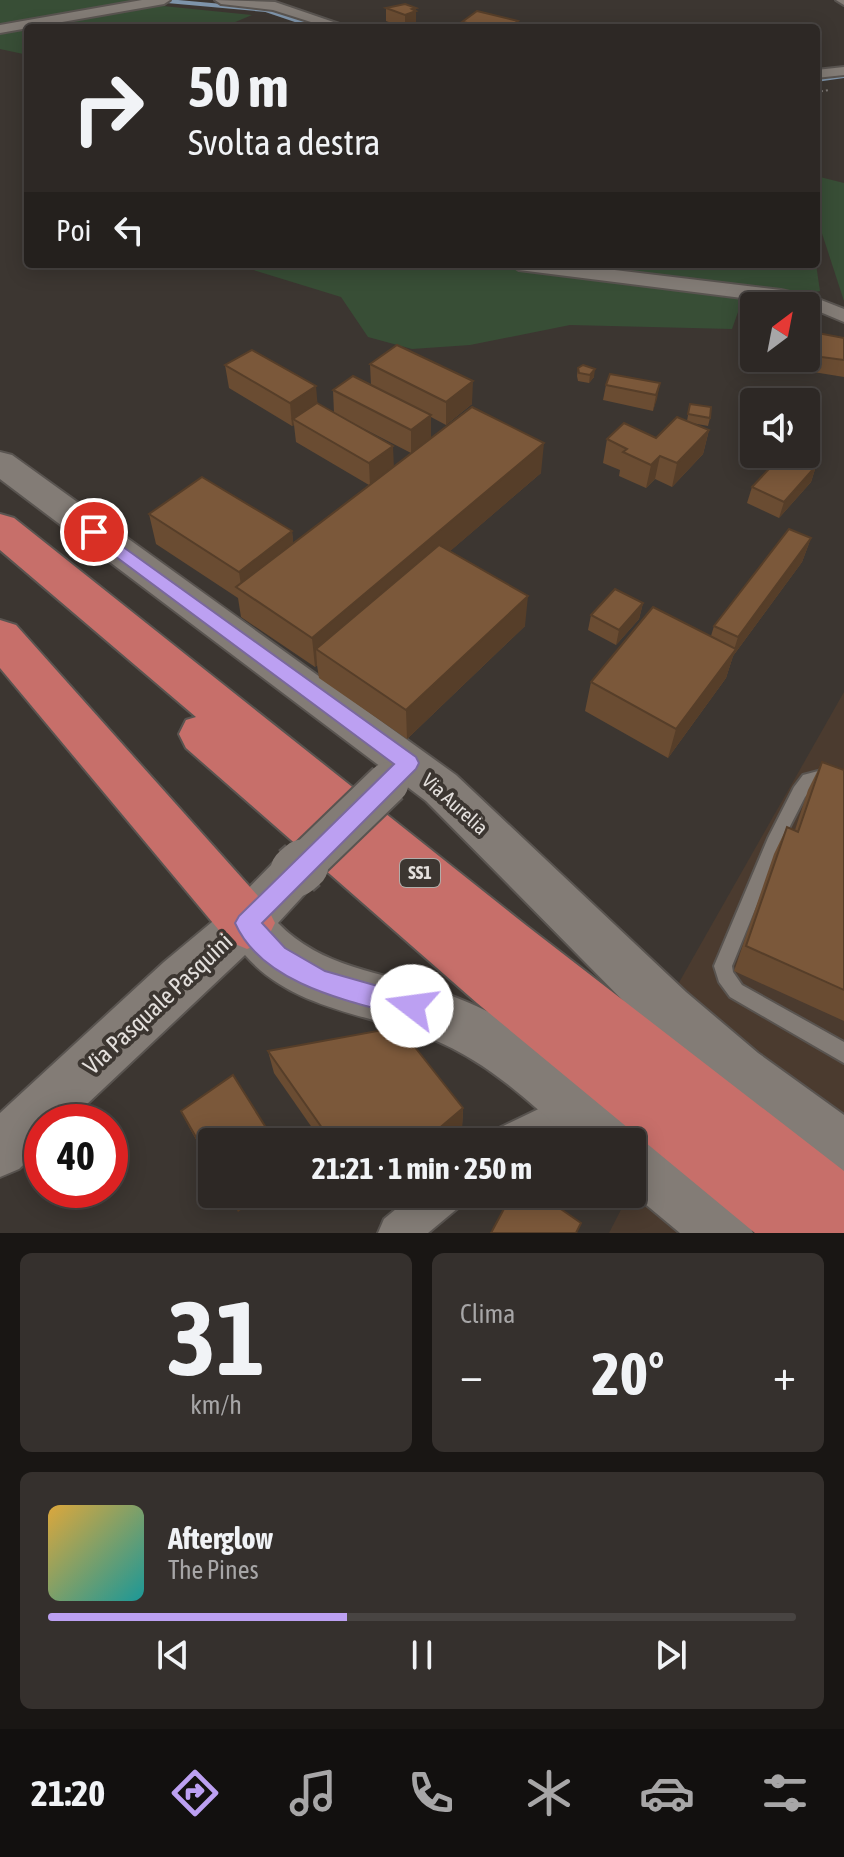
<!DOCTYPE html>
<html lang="it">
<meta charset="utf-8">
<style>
:root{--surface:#2d2825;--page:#35302d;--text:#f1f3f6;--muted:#a7a6a7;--line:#484442;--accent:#bca0f2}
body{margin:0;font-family:"Asap Condensed",sans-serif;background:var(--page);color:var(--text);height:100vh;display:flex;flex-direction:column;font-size:30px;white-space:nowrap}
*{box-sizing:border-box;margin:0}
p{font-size:26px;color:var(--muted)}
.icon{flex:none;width:44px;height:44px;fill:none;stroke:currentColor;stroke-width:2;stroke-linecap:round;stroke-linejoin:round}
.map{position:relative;height:1233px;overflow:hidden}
.drawer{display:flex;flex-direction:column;gap:20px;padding:20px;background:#191614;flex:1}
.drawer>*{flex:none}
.hud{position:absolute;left:24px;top:24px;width:796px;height:244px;border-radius:8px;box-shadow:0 4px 20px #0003,0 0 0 2px var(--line);background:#2d2825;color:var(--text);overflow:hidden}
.needle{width:52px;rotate:32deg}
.fabs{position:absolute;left:740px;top:292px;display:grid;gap:16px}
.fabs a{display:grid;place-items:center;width:80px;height:80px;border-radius:8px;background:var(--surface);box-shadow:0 4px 20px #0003,0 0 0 2px var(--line);font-size:40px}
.speed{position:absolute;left:24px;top:1104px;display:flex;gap:16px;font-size:40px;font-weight:700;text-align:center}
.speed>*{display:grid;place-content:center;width:104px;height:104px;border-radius:50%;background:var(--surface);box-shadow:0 4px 20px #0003,0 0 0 2px var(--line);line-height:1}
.speed .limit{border:12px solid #d22;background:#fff;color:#111}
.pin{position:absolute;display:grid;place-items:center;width:68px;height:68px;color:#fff;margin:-34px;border:4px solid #fff;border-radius:50%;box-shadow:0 2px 8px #0007}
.me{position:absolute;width:88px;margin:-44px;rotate:285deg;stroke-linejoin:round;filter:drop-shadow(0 0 6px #0008)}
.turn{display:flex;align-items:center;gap:28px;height:168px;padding:0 32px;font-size:36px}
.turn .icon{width:104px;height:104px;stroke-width:2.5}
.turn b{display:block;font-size:56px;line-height:68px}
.then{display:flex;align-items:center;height:76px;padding:0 32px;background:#0003;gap:16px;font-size:30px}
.big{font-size:60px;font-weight:700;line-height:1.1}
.drawer .tile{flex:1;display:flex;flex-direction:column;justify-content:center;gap:12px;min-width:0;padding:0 28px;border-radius:12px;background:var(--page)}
.drawer .dial{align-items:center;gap:0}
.dial b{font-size:104px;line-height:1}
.song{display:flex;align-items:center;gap:24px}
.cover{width:96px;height:96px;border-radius:12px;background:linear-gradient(135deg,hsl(40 70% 55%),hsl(180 70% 35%))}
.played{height:8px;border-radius:4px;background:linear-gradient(90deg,var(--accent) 40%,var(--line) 40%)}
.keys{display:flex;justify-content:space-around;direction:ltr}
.heat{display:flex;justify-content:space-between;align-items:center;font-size:44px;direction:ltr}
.drawer .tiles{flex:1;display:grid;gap:20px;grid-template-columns:1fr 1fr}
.tile:last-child{grid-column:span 2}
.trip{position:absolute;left:198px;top:1128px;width:448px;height:80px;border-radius:8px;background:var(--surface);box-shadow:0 4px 20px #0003,0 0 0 2px var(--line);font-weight:700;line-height:80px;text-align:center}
.tabs{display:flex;height:128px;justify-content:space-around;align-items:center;background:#12100f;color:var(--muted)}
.tabs .icon{width:56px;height:56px}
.tabs .active{color:var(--accent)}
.tabs b{font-size:36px;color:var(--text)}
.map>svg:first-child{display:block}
.industrial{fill:#4b3b2f}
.green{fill:#384e36}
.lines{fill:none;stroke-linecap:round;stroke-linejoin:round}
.stream{stroke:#7e94aa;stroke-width:4}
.lane-casing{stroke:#595450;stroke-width:4}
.street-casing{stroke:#595450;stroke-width:4}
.secondary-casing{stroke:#595450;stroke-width:4}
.highway-casing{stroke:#595450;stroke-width:4}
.path{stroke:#7e7975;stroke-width:2;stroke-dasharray:2 3;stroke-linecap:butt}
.lane{fill:#837c76;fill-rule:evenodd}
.street{fill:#837c76;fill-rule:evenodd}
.secondary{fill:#837c76;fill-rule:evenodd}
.highway{fill:#c76f6a;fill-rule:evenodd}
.secondary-bridge-far1-casing{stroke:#595450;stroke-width:45;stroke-linecap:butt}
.secondary-bridge-casing{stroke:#595450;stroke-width:55;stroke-linecap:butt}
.secondary-bridge-far1{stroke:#837c76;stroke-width:41}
.secondary-bridge{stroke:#837c76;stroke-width:51}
.wall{fill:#6a4c32;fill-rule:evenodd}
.shaded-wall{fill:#563e29}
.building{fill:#7b583a;stroke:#563e29;stroke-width:2}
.route{fill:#bca0f2;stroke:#7a689d;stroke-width:2}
.labels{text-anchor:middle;stroke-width:8;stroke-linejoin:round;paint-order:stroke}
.shield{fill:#3c3631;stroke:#b2ada9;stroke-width:2}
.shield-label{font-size:18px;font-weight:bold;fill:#e4e0dd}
.street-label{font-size:20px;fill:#e4e0dd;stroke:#3c3631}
.near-street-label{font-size:24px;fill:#e4e0dd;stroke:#3c3631}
</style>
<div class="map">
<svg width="844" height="1233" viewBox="0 0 844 1233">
<rect width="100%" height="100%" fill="#3c3631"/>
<!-- industrial -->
<g class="industrial">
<path d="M844 692V1115L684 996 677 986Z"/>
<path d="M632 1187 693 1233H609L629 1194H632Z"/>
</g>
<!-- green -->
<g class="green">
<path d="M0 0H139L0 25Z"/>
<path d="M163 6 252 15 221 28H28V55L0 49V32Z"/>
<path d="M816 176 844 183V301L816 215Z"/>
<path d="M234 264H492L744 295 732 329 570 325 470 345 412 349 368 337 341 297Z"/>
<path d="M549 264H816L820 291 797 296Z"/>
</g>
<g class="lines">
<!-- stream -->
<g class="stream">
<path d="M167 1 266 10 319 28"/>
<path d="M816 80 844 76"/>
</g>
<defs>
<path id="lane" d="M822 770 844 777V791L817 783 805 797 784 838 732 966 733 972 742 985 844 1042V1063L730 997 719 982 714 966 768 838 794 787 803 775Z"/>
<g id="street">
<path d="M142 0H170L164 4 0 33V25Z"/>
<path d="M215 0 275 2 351 28H330L273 10 221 4Z"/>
<path d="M836 0H844V5Z"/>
<path d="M844 67V75L816 78V70Z"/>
<path d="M510 264H565L781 290 816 298 844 309V322L806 306 519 270Z"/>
<path d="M578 1090 591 1095 596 1108 591 1121 549 1142H491L497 1129Z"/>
<path d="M414 1194H463L458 1208 428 1233H378L384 1219Z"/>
</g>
<g id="secondary">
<path d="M0 452 12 455 456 775 686 992 758 1053 844 1115V1176L825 1168 722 1089 650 1028 426 801 0 479Z"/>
<path d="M296 850 312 856 319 871 312 886 278 923C321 968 382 972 438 991 465 1000 492 1013 516 1026 560 1049 597 1091 634 1123L638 1132 651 1138 744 1213 753 1233H680L632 1193V1142H574C530 1102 488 1062 432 1039 368 1013 293 1010 245 955L68 1122H42V1147L19 1169 0 1177V1113L164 962 230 907 280 856Z"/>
</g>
<g id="highway">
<path d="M0 514 14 518 527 926 844 1171V1233H755L477 1003 186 748 179 734 186 720 196 717 0 550Z"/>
<path d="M0 620 16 625 266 905 275 923 266 941 247 949 228 941 0 668Z"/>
</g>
</defs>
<!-- lane casing -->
<use href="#lane" class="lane-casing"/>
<!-- street casing -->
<use href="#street" class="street-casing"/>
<!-- secondary casing -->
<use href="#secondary" class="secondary-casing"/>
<!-- highway casing -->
<use href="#highway" class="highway-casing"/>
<!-- path -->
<path class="path" d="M816 92 829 90"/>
<!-- lane -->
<use href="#lane" class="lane"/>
<!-- street -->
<use href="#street" class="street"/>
<!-- secondary -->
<use href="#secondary" class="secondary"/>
<!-- highway -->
<use href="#highway" class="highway"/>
<defs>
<path id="secondary-bridge-far1" d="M301 867 388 783"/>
<path id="secondary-bridge" d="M296 871 303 865"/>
</defs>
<!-- secondary-bridge-far1 casing -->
<use href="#secondary-bridge-far1" class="secondary-bridge-far1-casing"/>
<!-- secondary-bridge casing -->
<use href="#secondary-bridge" class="secondary-bridge-casing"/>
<!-- secondary-bridge-far1 -->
<use href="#secondary-bridge-far1" class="secondary-bridge-far1"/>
<!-- secondary-bridge -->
<use href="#secondary-bridge" class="secondary-bridge"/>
</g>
<!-- wall -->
<g class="wall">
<path d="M405 4 416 23 405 28 386 21V8Z"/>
<path d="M462 22 518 28H462Z"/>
<path d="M807 331 844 338V377L801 370 802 358H806Z"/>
<path d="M370 364 472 404 446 425 431 417V438L541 473 450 551 525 626 407 739 319 678 317 665 315 667 241 617 238 598 156 544 149 514 292 531 293 543 369 485 296 442 294 425 292 426 229 388 225 365 318 404 334 413 333 390 371 385ZM345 419 411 453 394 467Z"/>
<path d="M578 368 594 377 589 383 578 381 577 376Z"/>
<path d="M660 383 653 411 603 400 606 385Z"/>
<path d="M690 404 710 418 708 426 692 423 709 430 703 454 672 487 655 479 646 488 619 476 620 470 603 463 607 439 656 438 687 421Z"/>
<path d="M816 466 811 482 779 518 747 503 752 487Z"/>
<path d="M811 538 802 562 733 656 726 678 668 758 585 711 591 682 711 636 714 626Z"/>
<path d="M643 603 639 619 616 645 588 630 591 615Z"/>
<path d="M822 762 844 770V1021L734 971 774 854 787 827 795 830 808 790Z"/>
<path d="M268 1051 463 1108 462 1128 446 1142H322L274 1073Z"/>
<path d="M181 1111 212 1142V1168L189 1127Z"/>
<path d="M358 1194H386L369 1209Z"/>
</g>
<!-- shaded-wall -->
<g class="shaded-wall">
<path d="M416 8V23L405 28V15Z"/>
<path d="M518 21V28H509Z"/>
<path d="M595 369 594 377 589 383 590 375Z"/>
<path d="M473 381 472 404 446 425V402Z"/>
<path d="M660 383 657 399 653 411 656 395Z"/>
<path d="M316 386 318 409 293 419 294 425 292 426 290 403Z"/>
<path d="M431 415V438L411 453V430Z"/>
<path d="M709 430 703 454 672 487 677 463Z"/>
<path d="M544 443 541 473 327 657 316 649 317 665 315 667 312 638Z"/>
<path d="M393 446 394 469 370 486 369 463Z"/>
<path d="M660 456 655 479 646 488 651 465Z"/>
<path d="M816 466 811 482 779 518 784 502Z"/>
<path d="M292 531 295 561 242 592 239 572Z"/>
<path d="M811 538 802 562 733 656 726 678 668 758 676 729 733 653 738 637Z"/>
<path d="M528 596 525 626 407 739 406 710Z"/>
<path d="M643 603 639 619 616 645 619 630Z"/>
<path d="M463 1108 462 1128 446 1142H423Z"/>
<path d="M237 1194H262L238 1212 231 1199Z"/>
<path d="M366 1194H386L369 1209Z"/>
</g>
<!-- building -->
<g class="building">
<path d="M405 4 416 8 412 9 416 11 405 15 386 8Z"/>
<path d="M477 11 518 21 509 28H495L462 22Z"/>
<path d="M775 294 799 296 801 306H777Z"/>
<path d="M807 331 844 338V360L806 355Z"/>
<path d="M397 345 473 381 446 402 370 364Z"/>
<path d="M252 350 316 386 290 403 225 365Z"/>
<path d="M583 365 595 369 590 375 579 373 578 368Z"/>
<path d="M610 374 660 383 656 395 606 385Z"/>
<path d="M353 376 431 415 411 430 333 390Z"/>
<path d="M317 403 393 446 369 463 293 419Z"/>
<path d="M690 404 711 407 710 418 688 414Z"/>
<path d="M472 407 544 443 312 638 236 587Z"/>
<path d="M677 417 709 430 677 463 660 456 651 465 623 452 627 449 607 439 624 423 656 438Z"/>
<path d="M783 454H790L816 466 784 502 752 487Z"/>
<path d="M202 477 292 531 239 572 149 514Z"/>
<path d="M789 529 811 538 738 637 714 626Z"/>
<path d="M439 545 528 596 406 710 316 649Z"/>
<path d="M615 589 643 603 619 630 591 615Z"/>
<path d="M653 607 736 649 676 729 591 682Z"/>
<path d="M822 762 844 770V990L746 946 787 827 798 832Z"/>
<path d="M399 1027 463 1108 423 1142H332L268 1051Z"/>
<path d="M233 1075 275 1142H212V1165L181 1111Z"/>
<path d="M229 1194H237L231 1199Z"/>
<path d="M512 1194H539L581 1223 576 1233H491Z"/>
</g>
<!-- route -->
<path class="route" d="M94 526 416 757 419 763 416 769 262 923 285 948 325 971 420 998 424 1006 420 1015 412 1018C353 1002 263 986 235 923L239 916 394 764 88 536 85 532Z"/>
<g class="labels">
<!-- shield labels -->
<rect class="shield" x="400" y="859" width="40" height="28" rx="6"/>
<g class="shield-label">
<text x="420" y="879">SS1</text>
</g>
<!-- street labels -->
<g class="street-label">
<text transform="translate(455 804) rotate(42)" y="7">Via Aurelia</text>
</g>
<!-- near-street labels -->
<g class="near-street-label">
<text transform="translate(158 1004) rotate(-43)" y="8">Via Pasquale Pasquini</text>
</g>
</g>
</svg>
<div class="fabs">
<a><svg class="needle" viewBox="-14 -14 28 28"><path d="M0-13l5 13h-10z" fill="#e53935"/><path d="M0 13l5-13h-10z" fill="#a7a6a7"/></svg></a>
<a><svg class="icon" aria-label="sound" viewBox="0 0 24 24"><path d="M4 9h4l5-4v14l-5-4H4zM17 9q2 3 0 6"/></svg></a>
</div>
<div class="speed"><div class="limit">40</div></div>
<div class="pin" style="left:94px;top:532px;background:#d93025"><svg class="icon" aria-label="arrive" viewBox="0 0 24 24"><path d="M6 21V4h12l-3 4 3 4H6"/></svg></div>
<svg class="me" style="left:412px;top:1006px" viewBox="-20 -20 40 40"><circle r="19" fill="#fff"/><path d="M0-13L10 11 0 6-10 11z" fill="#bca0f2"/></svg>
<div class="trip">21:21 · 1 min · 250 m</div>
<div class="hud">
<div class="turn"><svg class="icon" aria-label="right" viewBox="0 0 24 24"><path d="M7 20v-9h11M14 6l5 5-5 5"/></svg><div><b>50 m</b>Svolta a destra</div></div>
<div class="then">Poi<svg class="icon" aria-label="left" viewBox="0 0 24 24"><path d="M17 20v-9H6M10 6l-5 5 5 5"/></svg></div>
</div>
</div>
<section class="drawer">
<div class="tiles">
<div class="tile dial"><b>31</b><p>km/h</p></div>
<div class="tile"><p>Clima</p>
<div class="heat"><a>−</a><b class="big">20°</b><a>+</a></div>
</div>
<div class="tile">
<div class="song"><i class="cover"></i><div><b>Afterglow</b><p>The Pines</p></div></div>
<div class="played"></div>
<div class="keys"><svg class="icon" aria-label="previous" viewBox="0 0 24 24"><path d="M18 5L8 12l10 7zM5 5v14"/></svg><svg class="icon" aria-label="pause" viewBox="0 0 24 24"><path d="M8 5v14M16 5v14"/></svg><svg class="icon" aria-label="next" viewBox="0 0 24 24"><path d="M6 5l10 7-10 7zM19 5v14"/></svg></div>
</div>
</div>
</section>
<nav class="tabs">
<b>21:20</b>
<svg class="icon active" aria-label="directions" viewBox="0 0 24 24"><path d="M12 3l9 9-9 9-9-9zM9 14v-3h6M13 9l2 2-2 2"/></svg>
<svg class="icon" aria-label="music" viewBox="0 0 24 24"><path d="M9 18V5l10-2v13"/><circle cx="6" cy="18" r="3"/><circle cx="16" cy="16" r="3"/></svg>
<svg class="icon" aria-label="phone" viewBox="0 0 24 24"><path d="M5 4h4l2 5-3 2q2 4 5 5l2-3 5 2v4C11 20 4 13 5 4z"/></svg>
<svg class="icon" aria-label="climate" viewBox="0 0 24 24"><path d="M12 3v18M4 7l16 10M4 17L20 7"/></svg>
<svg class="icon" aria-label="car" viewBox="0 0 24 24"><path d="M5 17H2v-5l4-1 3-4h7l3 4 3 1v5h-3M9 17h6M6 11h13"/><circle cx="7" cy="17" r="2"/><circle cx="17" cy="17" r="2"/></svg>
<svg class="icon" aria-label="filters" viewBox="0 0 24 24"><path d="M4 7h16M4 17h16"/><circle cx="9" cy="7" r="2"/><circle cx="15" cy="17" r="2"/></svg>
</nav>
